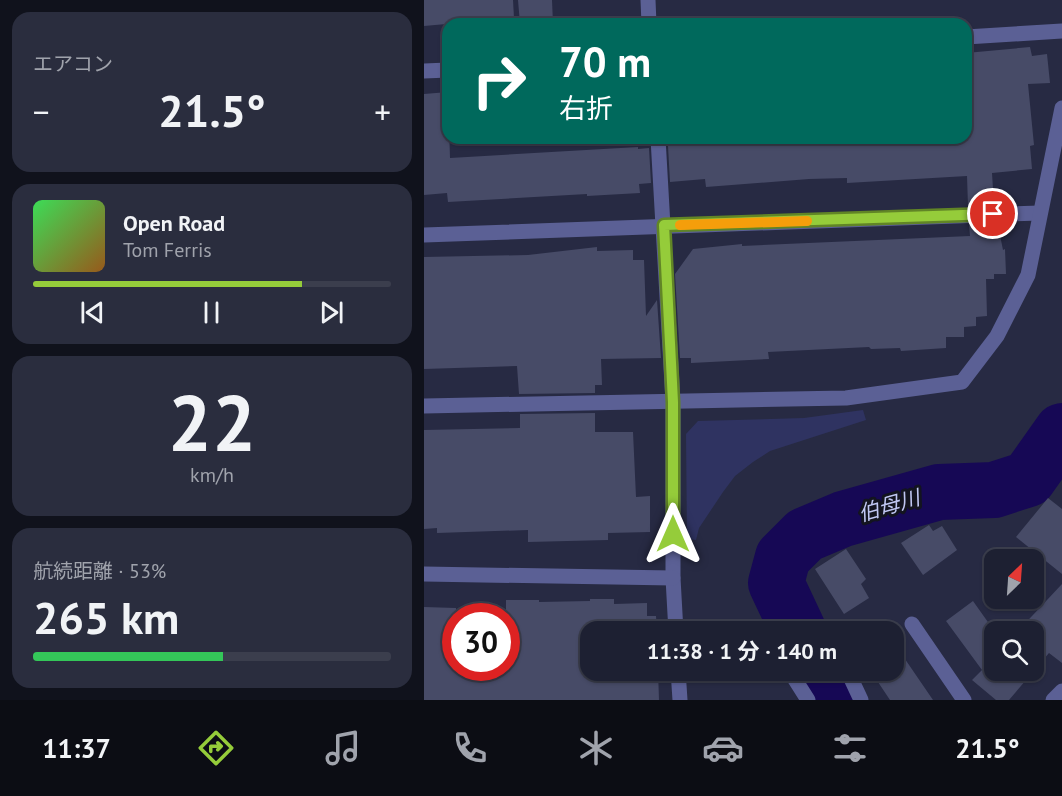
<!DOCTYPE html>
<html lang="ja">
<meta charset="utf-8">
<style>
:root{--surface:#1d2032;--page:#2a2d3e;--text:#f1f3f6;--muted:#a0a3ac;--line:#3b3e4d;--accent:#95cc3a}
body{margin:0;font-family:"PT Sans","Noto Sans JP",sans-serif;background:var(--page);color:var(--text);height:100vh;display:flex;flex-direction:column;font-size:22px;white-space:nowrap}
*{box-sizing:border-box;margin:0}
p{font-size:20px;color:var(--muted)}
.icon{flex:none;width:33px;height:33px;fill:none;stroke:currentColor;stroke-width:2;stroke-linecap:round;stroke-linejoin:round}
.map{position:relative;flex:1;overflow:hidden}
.drawer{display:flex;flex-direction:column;gap:12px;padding:12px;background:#10121c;width:424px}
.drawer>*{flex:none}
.top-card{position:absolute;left:18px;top:18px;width:530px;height:126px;border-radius:18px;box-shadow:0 2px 4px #0004,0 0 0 2px var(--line);background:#00695c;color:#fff;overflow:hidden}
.needle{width:39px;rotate:25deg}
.buttons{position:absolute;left:560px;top:549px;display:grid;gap:12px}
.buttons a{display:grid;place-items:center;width:60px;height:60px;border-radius:12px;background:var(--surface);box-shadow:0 2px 4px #0004,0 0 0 2px var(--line);font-size:30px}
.speed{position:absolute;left:18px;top:603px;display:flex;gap:12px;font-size:30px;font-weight:700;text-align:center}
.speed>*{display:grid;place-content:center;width:78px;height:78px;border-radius:50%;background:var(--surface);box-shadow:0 2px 4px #0004,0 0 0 2px var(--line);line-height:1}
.speed .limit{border:9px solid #d22;background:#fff;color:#111}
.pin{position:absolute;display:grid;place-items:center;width:51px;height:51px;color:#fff;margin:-26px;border:3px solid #fff;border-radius:50%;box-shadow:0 2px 6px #0007}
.me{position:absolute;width:66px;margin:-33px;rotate:0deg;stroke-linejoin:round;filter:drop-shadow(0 0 4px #0008)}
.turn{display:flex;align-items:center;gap:21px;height:126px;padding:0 18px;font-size:27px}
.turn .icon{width:78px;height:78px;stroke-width:2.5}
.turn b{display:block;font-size:42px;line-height:51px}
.big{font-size:45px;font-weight:700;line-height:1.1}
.drawer .widget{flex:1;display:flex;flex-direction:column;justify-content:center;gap:9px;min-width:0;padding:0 21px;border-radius:18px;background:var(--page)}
.drawer .dial{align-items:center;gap:0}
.dial b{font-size:78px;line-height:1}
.song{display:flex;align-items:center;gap:18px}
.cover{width:72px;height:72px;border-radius:9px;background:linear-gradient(135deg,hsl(130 70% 55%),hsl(30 70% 35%))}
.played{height:6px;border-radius:3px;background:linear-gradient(90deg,var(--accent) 75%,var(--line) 75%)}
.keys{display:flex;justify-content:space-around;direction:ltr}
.heat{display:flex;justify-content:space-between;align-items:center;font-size:33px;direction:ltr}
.charge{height:9px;border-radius:4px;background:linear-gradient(90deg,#34c759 53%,var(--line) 0)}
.trip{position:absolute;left:156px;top:621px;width:324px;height:60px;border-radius:18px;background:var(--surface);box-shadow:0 2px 4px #0004,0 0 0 2px var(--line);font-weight:700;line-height:60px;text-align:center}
.dock{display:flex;height:96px;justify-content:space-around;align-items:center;background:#0c0d14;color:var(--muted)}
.dock .icon{width:42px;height:42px}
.dock .selected{color:var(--accent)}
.dock b{font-size:27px;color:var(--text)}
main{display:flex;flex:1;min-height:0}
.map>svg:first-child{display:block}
.green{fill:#2f3361}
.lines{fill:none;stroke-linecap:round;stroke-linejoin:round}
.river{stroke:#160855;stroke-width:56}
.building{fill:#474b67}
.street{stroke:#5b6095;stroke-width:15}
.route-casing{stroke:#618526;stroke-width:15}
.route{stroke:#95cc3a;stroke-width:10}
.slow{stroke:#f59e0b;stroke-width:10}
.labels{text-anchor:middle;stroke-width:6;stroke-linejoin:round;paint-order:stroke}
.water-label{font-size:21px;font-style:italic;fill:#c0c7f3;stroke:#13141f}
</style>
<main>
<section class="drawer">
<div class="widget"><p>エアコン</p>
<div class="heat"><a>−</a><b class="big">21.5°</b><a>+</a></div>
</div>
<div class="widget">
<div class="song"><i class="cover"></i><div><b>Open Road</b><p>Tom Ferris</p></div></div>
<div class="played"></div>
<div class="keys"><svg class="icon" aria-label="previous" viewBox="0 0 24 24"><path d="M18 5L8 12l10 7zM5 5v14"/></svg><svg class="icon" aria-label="pause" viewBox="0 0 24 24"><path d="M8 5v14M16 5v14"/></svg><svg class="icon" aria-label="next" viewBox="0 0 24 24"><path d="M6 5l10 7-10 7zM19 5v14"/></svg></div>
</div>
<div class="widget dial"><b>22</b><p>km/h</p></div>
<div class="widget"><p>航続距離 · 53%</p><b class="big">265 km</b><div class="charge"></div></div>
</section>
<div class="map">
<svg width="638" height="700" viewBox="0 0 638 700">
<rect width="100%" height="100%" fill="#272a43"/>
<!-- green -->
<path class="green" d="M439 410 442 420 346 451 329 462 311 476 299 492 275 528 272 540 263 539 262 434 274 421 380 418Z"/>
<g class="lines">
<!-- river -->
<g class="river">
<path d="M375 632 352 583 359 557 381 535 419 519 515 492 570 490 604 479 638 431"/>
<path d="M395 670 409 700"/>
</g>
</g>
<!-- building -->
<g class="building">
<path d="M0 0H89L90 18 0 26Z"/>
<path d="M94 0H128L129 24H96Z"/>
<path d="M606 47 608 56 623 54 626 83 604 84 610 145 606 146 608 169 568 173 570 205 544 206 543 176 423 183V178L385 179 282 187 281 179 246 182 244 146 365 138H542V53Z"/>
<path d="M24 92 26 158 214 147V149L225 148 227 183 215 184 216 193 163 196V194L24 202 23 193 0 195V94Z"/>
<path d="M570 224 571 235H576L579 250 581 249 582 274H570V279H562L563 316 552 317V326L540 327V337H522V348L477 351 476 348 447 349 445 347 344 352 345 359 267 363V358H256L251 274 269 249 318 244V246L546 236 545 225Z"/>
<path d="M173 247V251L209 250V260H220L222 316 233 300 237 358 177 359 178 385H171V393L95 394 93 366 0 369V257L104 255Z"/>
<path d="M171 413V432H209L212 497 226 496V532L184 533V540L104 542V530L13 533V528L0 529V430L96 428V414Z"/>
<path d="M624 498 638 509V574L592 537Z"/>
<path d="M505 525 509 531 518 526 533 550 499 575 477 543Z"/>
<path d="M422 549 442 579 437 584 445 598 420 614 391 569Z"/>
<path d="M638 584V663L625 653 585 700H572L548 680 558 670 522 621 549 601 571 632 570 670H609V632H593Z"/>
<path d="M166 599H190V604L223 603V616H232L233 632H166V670H234L235 700H0V607L32 608V668H82V600H115V602L166 601Z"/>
<path d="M470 643 509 700H466L446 670H470Z"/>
</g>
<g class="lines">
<!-- street -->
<g class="street">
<path d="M224 0 225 24"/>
<path d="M542 37 638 31"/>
<path d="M0 71 24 70"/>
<path d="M234 138 249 402V578L252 632"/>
<path d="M0 235 616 213"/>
<path d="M0 406 422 398 538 382 573 336 604 275 638 108"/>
<path d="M0 574 249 578"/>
<path d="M488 624 540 700"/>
<path d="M254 670 256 700"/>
<path d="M365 670 384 700"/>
<path d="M423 670 437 700"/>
<path d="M629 700 638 691"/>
</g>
</g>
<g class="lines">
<defs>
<path id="route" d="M249 534V402L240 225 569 214"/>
</defs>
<!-- route casing -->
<use href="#route" class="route-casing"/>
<!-- route -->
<use href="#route" class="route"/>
<!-- slow -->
<path class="slow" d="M256 225 383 221"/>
</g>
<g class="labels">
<!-- water labels -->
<g class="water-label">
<text transform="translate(465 506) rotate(-16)" y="7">伯母川</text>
</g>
</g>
</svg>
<div class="buttons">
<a><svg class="needle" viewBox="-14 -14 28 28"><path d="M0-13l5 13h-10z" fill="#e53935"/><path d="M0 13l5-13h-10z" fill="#a0a3ac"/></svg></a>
<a><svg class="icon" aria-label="search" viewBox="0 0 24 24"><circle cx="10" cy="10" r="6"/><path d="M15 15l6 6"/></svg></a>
</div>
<div class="speed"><div class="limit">30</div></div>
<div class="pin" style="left:569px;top:214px;background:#d93025"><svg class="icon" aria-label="arrive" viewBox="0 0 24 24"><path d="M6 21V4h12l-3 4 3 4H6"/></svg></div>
<svg class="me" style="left:249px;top:534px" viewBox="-20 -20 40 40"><path d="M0-17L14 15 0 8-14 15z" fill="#95cc3a" stroke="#fff" stroke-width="4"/></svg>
<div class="trip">11:38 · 1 分 · 140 m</div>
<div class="top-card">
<div class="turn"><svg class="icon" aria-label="right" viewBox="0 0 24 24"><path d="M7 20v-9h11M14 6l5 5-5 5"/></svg><div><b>70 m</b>右折</div></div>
</div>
</div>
</main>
<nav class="dock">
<b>11:37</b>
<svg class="icon selected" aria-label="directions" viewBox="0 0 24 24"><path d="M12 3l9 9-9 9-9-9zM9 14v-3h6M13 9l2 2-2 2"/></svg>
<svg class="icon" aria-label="music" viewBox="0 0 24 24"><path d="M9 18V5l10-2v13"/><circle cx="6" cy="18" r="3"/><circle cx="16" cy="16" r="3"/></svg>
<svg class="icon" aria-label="phone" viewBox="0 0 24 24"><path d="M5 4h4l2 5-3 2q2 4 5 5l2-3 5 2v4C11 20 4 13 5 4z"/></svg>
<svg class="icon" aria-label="climate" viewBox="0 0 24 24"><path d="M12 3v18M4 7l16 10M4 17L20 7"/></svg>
<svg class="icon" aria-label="car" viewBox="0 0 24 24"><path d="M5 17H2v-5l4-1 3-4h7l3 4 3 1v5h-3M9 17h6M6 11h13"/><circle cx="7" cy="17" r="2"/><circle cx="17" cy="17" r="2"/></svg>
<svg class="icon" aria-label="filters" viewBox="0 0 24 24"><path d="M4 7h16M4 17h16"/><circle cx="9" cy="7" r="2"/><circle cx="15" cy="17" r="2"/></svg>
<b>21.5°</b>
</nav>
